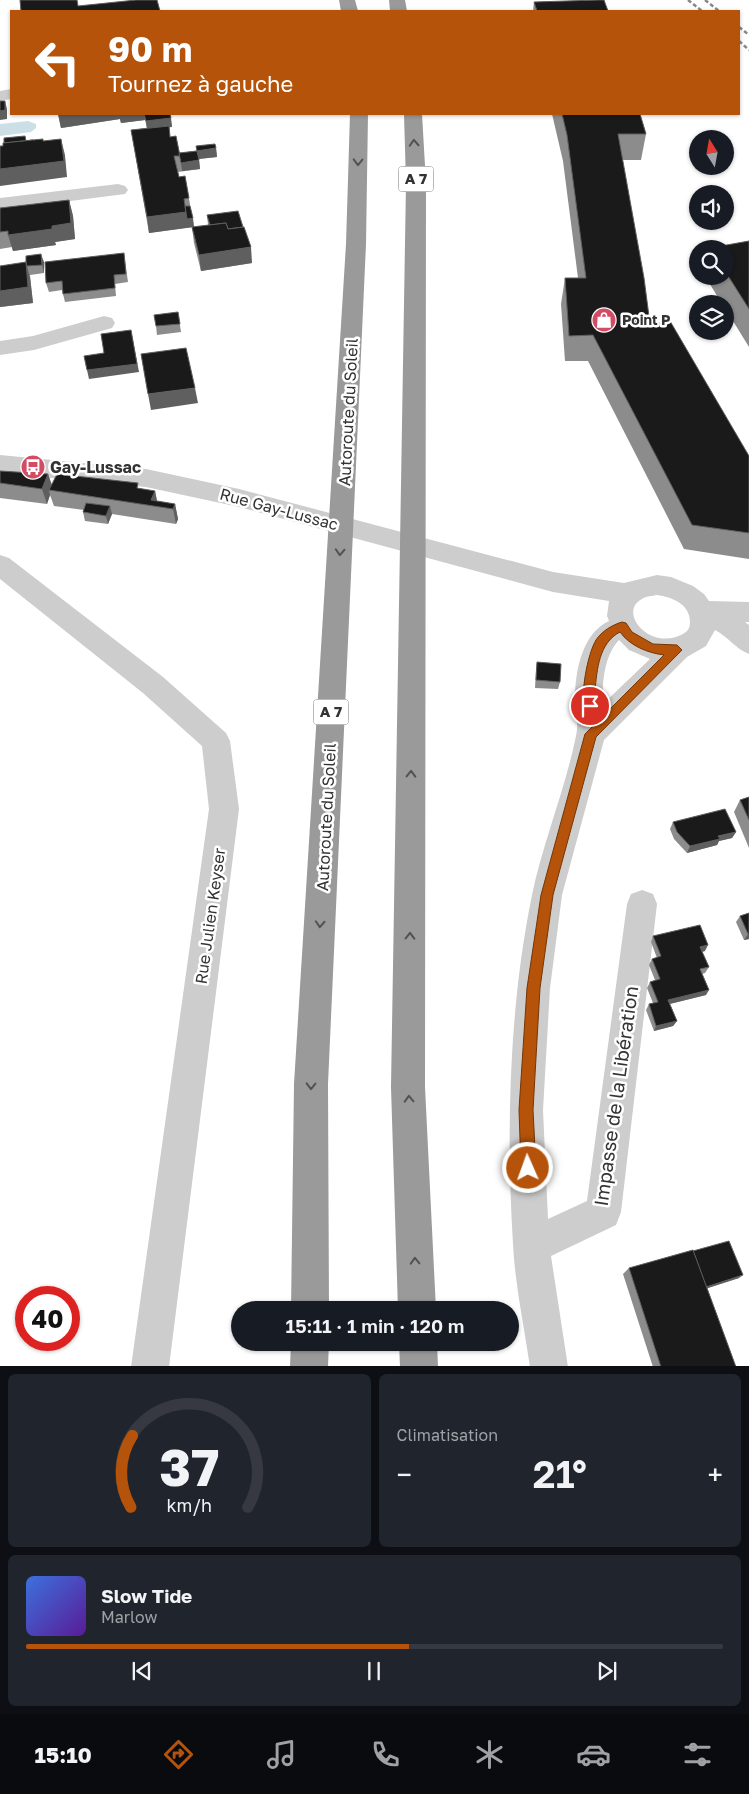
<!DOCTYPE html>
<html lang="fr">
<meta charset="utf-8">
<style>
:root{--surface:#171b24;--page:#20242c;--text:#f1f3f6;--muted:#9ea1a6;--line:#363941;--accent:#b45309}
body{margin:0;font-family:"Golos Text",sans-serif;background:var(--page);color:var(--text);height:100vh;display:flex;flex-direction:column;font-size:19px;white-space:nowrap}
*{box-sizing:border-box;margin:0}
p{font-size:16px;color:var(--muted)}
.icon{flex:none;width:28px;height:28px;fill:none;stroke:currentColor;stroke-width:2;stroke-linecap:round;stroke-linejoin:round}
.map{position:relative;height:1366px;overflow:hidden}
.side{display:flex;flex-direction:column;gap:8px;padding:8px;background:#0d0f14;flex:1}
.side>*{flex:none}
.guide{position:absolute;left:10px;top:10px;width:730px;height:105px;border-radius:0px;box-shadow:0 1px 4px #0004;background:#b45309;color:#fff;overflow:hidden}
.needle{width:32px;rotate:349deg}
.buttons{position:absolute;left:689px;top:130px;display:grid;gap:10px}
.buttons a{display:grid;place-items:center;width:45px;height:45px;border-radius:50%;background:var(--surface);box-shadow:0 1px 4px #0004;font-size:25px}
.speed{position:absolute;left:15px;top:1286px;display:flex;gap:10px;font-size:25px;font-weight:700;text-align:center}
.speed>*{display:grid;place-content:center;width:65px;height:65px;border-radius:50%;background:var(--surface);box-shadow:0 1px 4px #0004;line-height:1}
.speed .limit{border:8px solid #d22;background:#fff;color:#111}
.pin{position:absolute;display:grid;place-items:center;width:42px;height:42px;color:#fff;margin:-21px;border:2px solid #fff;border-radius:50%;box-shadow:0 1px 5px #0007}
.me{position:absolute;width:55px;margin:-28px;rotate:358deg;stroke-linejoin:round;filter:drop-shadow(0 0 4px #0008)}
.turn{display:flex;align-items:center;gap:18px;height:105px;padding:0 15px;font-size:22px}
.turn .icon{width:65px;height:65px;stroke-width:2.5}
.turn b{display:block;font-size:35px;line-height:42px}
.big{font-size:38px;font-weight:600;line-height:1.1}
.side .widget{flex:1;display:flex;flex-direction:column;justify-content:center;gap:8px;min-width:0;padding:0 18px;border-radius:8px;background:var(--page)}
.side .dial{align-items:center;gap:0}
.dial svg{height:130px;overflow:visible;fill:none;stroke:var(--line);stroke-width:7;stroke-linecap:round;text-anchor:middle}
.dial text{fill:var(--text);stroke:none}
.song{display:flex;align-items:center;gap:15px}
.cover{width:60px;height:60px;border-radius:8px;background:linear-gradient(135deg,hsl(220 70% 55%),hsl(270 70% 35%))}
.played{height:5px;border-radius:2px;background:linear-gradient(90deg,var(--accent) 55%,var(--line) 55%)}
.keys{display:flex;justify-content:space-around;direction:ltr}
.heat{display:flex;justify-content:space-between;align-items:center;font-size:28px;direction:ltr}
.side .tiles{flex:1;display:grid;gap:8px;grid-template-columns:1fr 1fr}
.widget:last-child{grid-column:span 2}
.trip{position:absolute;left:231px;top:1301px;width:288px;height:50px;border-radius:25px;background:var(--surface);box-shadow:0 1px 4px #0004;font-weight:600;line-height:50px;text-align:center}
.tabs{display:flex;height:80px;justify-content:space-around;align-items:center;background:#090b0e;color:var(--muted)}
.tabs .icon{width:35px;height:35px}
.tabs .current{color:var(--accent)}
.tabs b{font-size:22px;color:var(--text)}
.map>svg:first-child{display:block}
.water{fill:#cddfe6}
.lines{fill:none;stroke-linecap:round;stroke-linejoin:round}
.minor{fill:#cdcdcd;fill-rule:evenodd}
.highway{fill:#9a9a9a;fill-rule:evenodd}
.rail{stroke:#888;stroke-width:2.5;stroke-dasharray:4 2.5;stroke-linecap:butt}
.wall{fill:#8c8c8c}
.shaded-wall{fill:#5f5f5f}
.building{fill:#1a1a1a;stroke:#5f5f5f}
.oneway{stroke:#525252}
.route{fill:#b45309;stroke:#753606}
.labels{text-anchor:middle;stroke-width:5;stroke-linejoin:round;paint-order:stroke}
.far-poi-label{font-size:14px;font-weight:bold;fill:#333;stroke:#fff;text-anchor:start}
.shield{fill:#fff;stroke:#707070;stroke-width:1}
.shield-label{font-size:15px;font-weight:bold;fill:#333}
.street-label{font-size:16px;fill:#333;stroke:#fff}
.poi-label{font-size:16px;font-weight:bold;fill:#333;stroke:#fff;text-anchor:start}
.near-street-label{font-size:19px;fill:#333;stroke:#fff}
</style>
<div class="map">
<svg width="749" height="1367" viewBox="0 0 749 1367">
<rect width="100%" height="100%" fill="#fff"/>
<!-- water -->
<path class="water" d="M28 121 36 124V128L31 132 0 136V124Z"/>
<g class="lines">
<!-- minor -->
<g class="minor">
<path d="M11 89V99L0 101V91Z"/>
<path d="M118 184 125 186 128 190 125 194 0 210V198Z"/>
<path d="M104 316 112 318 115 323 112 328 34 350 0 355V341L33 336Z"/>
<path d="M0 455 146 469 239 489 553 572 624 583 657 575 671 577 693 586 704 594 709 601 749 602V622H745L749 625V654C736 649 728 637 715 630L706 646 687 657 604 740 562 895 550 988 543 1110 548 1219 587 1201 627 904 631 894 642 890 653 894 657 904 621 1212 616 1225 551 1256 568 1367H530C524 1326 515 1285 513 1244 506 1131 509 1007 532 895 543 842 565 790 576 736 579 723 575 707 575 694 576 668 583 633 609 621L607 616 609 601 553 592 239 507 146 487 0 473ZM657 595C672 597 690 604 690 622 690 628 688 631 683 634 650 652 617 612 642 599 646 596 652 596 657 595ZM619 640 629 650 650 659 603 704C602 683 604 656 619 640Z"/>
<path d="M0 555 9 558 163 677 226 733 230 741 239 809 169 1367H131L209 809 202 746 143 693 0 579Z"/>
</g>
<!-- highway -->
<g class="highway">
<path d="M339 0H355L358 11H341Z"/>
<path d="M389 0H405L407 11H390Z"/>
<path d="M350 114H368L366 244 328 1084 329 1310H291L294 1084 346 244Z"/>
<path d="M404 114H422L426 183 425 1087 436 1310H398L391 1087 406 183Z"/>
<path d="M291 1342H329L328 1367H290Z"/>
<path d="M399 1342H437L438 1367H400Z"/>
</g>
<!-- rail -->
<g class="rail">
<path d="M688 0 702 11"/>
<path d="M705 0 719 11"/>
<path d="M739 27 749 35"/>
<path d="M739 41 749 50"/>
</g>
</g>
<!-- wall -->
<g class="wall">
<path d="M534 2 608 11H533Z"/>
<path d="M58 114H170L172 127H169L170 137 179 153 216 148 217 157 199 159 200 169 178 172 179 177 185 176 194 227 208 225 207 215 252 263 201 271 194 243 192 227 149 233 131 130 147 128 145 120 121 123 120 119 61 128Z"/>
<path d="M552 114H640L646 134 641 160H622L650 324 749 456V559L684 549 588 361H565L561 304 565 278H578L563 161Z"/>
<path d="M69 200 73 216 75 239 55 242 56 245 13 251 12 247 0 249V208Z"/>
<path d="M749 241V347L725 308V304H722L705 276H725V249H710V248Z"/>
<path d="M124 253 128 282 115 284 116 296 65 302 62 290 49 292 46 283Z"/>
<path d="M44 262V273L30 275 33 303 0 307V266Z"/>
<path d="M178 312 181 332 157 335 156 326Z"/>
<path d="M0 471 48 474 52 485 140 489 155 491 157 501 175 504 178 519 176 524 112 514 108 524 85 521 83 512 84 510 54 506 50 495 47 504 0 498Z"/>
<path d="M537 662 560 682 558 689 535 688 536 670Z"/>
<path d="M749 797V848L734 812 740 800Z"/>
<path d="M673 822 736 832 732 838 719 841 717 845 687 853 674 839 670 829Z"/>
<path d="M749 913V939L744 940 736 922 740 916Z"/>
<path d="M653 936 705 951 702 952 709 967 705 973 702 974 706 995 670 1004 677 1021 673 1026 654 1031 646 1010 649 1004 653 1003 647 988 650 982 655 980 649 965 652 959 657 958 651 942Z"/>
<path d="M693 1251 739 1278 707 1288 736 1367H653L623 1274 629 1268Z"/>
</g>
<!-- shaded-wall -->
<g class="shaded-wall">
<path d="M5 101 7 109V119L0 120V111Z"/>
<path d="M58 114H144L145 120 121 123 120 119 61 128Z"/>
<path d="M171 118 172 127 147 130 146 121Z"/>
<path d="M61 139 65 155 67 177 0 186V169Z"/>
<path d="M216 148 217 157 198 159 197 151Z"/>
<path d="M199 160 200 169 182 171 181 163Z"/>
<path d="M69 200 73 216 75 239 55 242 56 245 13 251 8 235 52 226Z"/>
<path d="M186 212 193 218 194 227 149 233 147 217Z"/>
<path d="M251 247 252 263 201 271 199 255Z"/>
<path d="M41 254 44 262V273L42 265Z"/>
<path d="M26 262 30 278 33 303 0 307V291Z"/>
<path d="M131 330 139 372 89 379 87 370Z"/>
<path d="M195 388 198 403 151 410 148 394Z"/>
<path d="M48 474 53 489 49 490 50 495 47 504 42 489Z"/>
<path d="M155 491 158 506 151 500Z"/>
<path d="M175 504 178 519 176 524 173 509Z"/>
<path d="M110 506 112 514 108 524 106 516Z"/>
<path d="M736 832 732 838 719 841 717 845 687 853 690 846 718 836Z"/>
<path d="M748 934H749V939L744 940Z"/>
<path d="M708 945 705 951 697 953 700 947Z"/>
<path d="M709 990 706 995 665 1005 668 1000Z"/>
<path d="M677 1021 673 1026 654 1031 656 1026Z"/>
<path d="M743 1275 739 1278 699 1291 703 1288Z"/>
</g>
<!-- building -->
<g class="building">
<path d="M20 0H77L78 6 136 0H157L160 11H21Z"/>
<path d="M598 0H604L608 11H537L534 2Z"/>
<path d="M0 101H5V110L0 111Z"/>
<path d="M144 114H170L171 118 146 121Z"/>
<path d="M562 114H640L646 134H618L644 278 650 324 670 321 749 456V533L692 525 593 335 569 336 565 278H586L567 135Z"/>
<path d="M169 126 170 137 176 136 180 156H174L179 177 185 176 189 198 184 199 186 212 147 217 131 130Z"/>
<path d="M25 136 26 141 33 140 4 143V138Z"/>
<path d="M43 139V141L61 139 64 161 0 169V146H3V143Z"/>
<path d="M215 144 216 148 197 151 199 160 181 163 179 153 197 151 196 146Z"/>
<path d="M69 200 71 223 52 226V229L8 235V231L0 232V208Z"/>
<path d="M185 206H190L193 218 187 219Z"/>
<path d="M238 211 243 227 228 229 226 223 210 225 207 215Z"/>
<path d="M226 223 228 229 244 227 251 247 199 255 192 227Z"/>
<path d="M749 241V309L725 271V249H711L710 248Z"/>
<path d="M124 253 126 274 114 275 115 288 63 294 62 281 46 283 45 262Z"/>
<path d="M41 254 42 265 27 266 26 262V266V256Z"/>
<path d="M26 262 28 287 0 291V266Z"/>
<path d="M178 312 180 324 156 326 154 315Z"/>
<path d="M131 330 137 364 87 370 84 356 104 353 101 334Z"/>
<path d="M186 348 195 388 148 394 141 354Z"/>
<path d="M0 471 48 474 42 489 0 483Z"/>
<path d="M57 474 138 483 137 488 155 491 151 500 175 504 173 509 49 490Z"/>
<path d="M86 503 110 506 106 516 83 512Z"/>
<path d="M537 662 561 664 560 682 536 680Z"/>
<path d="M749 797V820L740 800Z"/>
<path d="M725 809 736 832 718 836 720 839 690 846 677 832 673 822Z"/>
<path d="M749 913V934H748L740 916Z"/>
<path d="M700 925 708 945 700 947 709 967 700 969 709 990 668 1000 677 1021 656 1026 649 1004 658 1002 650 982 660 979 652 959 661 956 653 936Z"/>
<path d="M729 1241 743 1275 706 1287 693 1251Z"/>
<path d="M693 1250 736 1367H661L629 1268Z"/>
</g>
<!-- one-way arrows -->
<defs><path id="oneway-chevron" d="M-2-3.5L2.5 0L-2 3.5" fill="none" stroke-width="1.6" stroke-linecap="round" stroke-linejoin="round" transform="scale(1.25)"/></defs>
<g class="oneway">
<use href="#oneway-chevron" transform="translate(414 143) rotate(-93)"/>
<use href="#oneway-chevron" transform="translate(358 162) rotate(91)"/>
<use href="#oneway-chevron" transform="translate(340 552) rotate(93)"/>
<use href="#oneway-chevron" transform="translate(411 774) rotate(-89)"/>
<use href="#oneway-chevron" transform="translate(320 924) rotate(93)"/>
<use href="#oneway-chevron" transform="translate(410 936) rotate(-89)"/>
<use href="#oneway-chevron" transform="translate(311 1086) rotate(91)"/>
<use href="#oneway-chevron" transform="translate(409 1099) rotate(-92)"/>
<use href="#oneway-chevron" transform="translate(415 1261) rotate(-92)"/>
</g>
<!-- route -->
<path class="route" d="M622 622 626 623 632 632 653 644 677 645 682 650 596 737 553 895 540 988 533 1110 536 1168 533 1173 528 1175 523 1173 521 1168 519 1110 527 988 541 895 585 734 664 655C648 653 630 646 620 632 599 643 597 669 595 691 595 697 597 704 594 710H586C579 696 588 653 596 640 602 631 612 625 622 622Z"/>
<!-- icons -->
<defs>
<symbol id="shop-disc" viewBox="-11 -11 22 22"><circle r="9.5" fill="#d24c63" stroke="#fff"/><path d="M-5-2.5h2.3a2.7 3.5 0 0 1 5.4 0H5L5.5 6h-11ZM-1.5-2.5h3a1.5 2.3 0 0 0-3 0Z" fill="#fff"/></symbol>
<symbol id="bus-disc" viewBox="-11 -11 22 22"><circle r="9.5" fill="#d24c63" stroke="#fff"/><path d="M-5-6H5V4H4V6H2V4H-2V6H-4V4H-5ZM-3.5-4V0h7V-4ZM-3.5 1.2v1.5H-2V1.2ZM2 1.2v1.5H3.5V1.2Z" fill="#fff"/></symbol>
</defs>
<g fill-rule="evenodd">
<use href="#shop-disc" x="590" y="306" width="28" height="28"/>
<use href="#bus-disc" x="19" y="453" width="28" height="28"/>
</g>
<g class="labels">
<!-- far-poi labels -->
<g class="far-poi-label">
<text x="622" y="325">Point P</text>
</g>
<!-- shield labels -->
<g class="shield">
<rect x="398.5" y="166.5" width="35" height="25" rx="4"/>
<rect x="313.5" y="699.5" width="35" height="25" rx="4"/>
</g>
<g class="shield-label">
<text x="416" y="184">A 7</text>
<text x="331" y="717">A 7</text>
</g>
<!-- street labels -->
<g class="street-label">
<text transform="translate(348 412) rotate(-87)" y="6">Autoroute du Soleil</text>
<text transform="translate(279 509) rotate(15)" y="6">Rue Gay-Lussac</text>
<text transform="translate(326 817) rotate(-87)" y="6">Autoroute du Soleil</text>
<text transform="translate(210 916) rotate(-82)" y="6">Rue Julien Keyser</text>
</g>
<!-- poi labels -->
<g class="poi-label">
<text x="50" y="473">Gay-Lussac</text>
</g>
<!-- near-street labels -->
<g class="near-street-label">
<text transform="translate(616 1096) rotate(-82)" y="7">Impasse de la Libération</text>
</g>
</g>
</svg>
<div class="buttons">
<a><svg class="needle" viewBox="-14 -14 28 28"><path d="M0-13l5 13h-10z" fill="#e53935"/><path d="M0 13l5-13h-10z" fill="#9ea1a6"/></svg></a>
<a><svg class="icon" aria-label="sound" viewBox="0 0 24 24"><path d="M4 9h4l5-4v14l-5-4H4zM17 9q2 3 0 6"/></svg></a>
<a><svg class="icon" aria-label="search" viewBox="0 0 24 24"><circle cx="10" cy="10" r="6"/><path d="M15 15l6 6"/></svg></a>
<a><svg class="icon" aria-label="layers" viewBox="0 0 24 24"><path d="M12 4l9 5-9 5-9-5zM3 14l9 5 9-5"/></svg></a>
</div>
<div class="speed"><div class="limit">40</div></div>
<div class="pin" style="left:590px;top:706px;background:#d93025"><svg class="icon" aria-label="arrive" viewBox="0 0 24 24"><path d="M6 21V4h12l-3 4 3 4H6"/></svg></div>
<svg class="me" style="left:528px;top:1168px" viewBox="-20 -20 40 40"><circle r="17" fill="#b45309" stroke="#fff" stroke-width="3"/><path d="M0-11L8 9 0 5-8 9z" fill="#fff"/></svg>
<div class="trip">15:11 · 1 min · 120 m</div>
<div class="guide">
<div class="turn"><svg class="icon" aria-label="left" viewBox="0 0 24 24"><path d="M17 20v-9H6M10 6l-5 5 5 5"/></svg><div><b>90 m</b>Tournez à gauche</div></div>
</div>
</div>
<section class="side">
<div class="tiles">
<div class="widget dial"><svg viewBox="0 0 100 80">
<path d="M14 69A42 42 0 1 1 86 69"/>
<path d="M14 69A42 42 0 0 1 15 25" stroke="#b45309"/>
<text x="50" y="56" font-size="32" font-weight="700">37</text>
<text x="50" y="72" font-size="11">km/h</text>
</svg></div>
<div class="widget"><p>Climatisation</p>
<div class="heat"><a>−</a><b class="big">21°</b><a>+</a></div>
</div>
<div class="widget">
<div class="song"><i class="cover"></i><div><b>Slow Tide</b><p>Marlow</p></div></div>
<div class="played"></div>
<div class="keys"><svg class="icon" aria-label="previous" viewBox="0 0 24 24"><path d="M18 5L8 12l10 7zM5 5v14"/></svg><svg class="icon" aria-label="pause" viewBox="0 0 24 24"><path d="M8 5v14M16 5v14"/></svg><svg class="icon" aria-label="next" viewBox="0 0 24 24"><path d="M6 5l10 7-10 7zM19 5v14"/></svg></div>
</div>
</div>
</section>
<nav class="tabs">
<b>15:10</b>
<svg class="icon current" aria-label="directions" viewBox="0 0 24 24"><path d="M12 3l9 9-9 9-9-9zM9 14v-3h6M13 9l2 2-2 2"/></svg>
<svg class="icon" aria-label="music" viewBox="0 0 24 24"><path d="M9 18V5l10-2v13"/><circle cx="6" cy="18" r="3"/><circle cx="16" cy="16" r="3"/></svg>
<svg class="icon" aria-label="phone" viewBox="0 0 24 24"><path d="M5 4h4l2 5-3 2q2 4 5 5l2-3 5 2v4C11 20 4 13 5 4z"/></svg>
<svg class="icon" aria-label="climate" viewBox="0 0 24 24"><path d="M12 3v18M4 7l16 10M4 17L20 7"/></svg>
<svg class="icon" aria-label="car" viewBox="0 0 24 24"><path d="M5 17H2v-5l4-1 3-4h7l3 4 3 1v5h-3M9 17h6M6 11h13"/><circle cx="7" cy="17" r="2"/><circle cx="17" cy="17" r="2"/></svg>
<svg class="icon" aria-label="filters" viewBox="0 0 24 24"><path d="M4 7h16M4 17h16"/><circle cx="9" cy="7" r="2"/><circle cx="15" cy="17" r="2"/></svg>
</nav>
